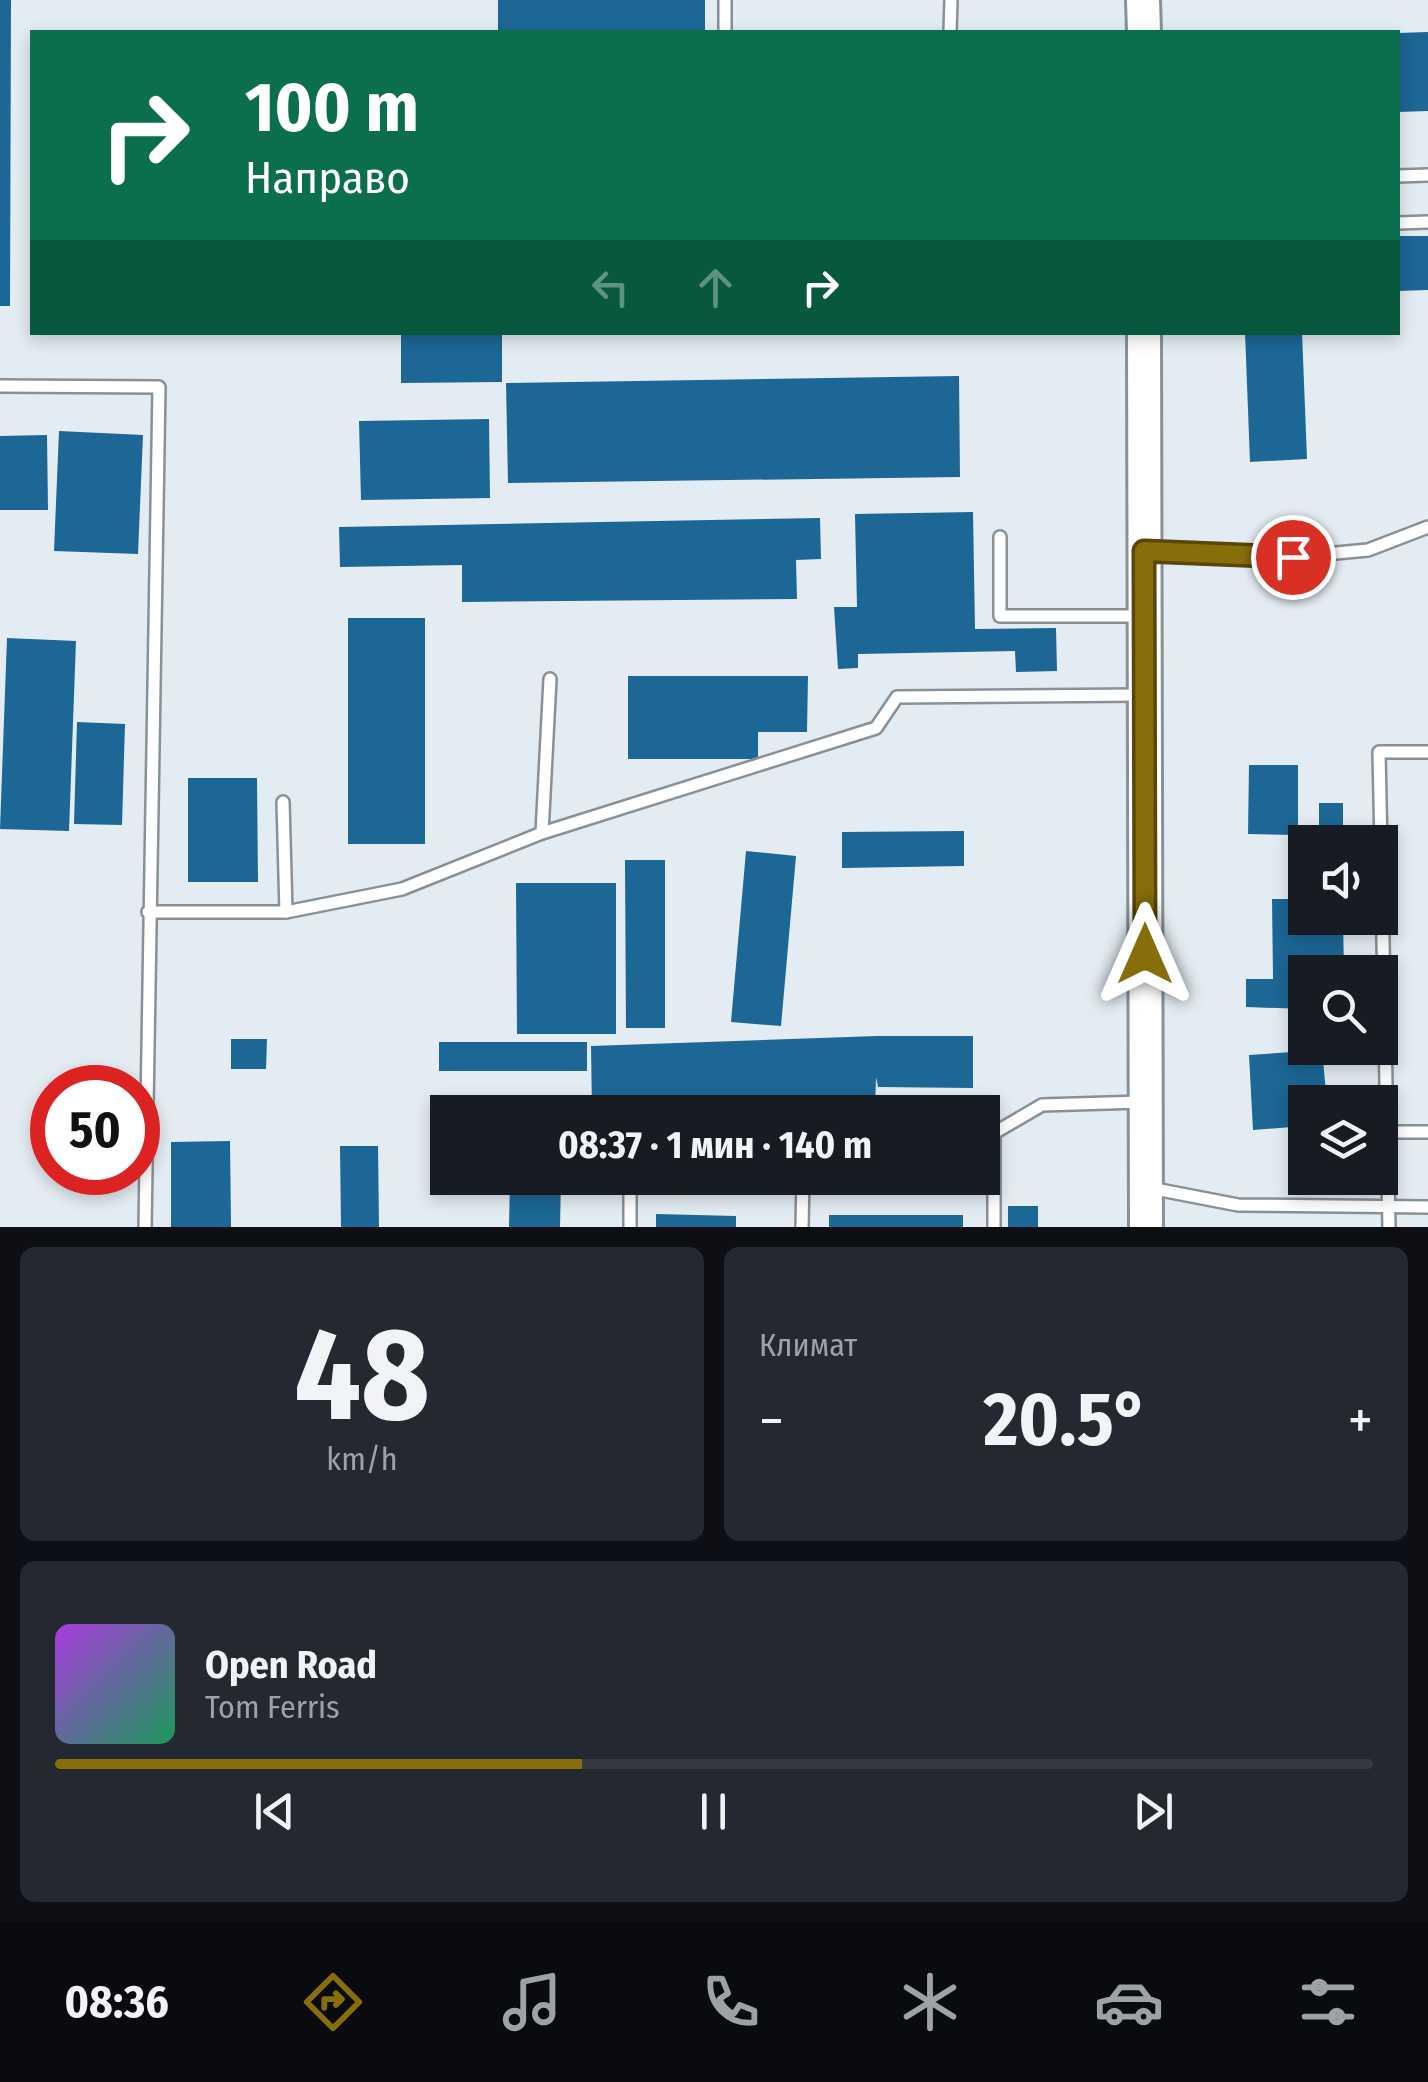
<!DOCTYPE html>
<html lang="ru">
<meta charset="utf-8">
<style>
:root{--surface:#171b24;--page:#242831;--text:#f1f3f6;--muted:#9ea1a6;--line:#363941;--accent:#886d0b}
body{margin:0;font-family:"Fira Sans Condensed",sans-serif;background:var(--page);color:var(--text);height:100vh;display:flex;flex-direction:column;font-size:38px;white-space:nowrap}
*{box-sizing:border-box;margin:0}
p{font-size:32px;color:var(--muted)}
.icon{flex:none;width:55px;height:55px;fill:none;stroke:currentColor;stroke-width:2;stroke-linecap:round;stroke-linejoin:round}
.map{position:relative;height:1227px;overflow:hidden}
.side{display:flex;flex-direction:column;gap:20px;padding:20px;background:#0d0f14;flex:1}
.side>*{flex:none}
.top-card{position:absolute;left:30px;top:30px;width:1370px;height:305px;border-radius:0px;box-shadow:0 5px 15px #0003;background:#0b6e4f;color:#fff;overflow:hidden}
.buttons{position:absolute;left:1288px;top:825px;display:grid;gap:20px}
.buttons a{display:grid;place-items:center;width:110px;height:110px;border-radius:0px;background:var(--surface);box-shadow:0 5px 15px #0003;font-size:50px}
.speed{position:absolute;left:30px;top:1065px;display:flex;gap:20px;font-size:50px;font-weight:700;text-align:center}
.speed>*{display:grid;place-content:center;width:130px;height:130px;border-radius:50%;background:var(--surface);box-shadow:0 5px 15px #0003;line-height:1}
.speed .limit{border:15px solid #d22;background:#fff;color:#111}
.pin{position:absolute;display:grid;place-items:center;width:85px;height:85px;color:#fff;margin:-42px;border:5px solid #fff;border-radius:50%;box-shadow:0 2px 10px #0007}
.me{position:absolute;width:110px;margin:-55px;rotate:0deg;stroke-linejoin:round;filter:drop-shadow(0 0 8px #0008)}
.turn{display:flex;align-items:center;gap:35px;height:210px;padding:0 50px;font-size:45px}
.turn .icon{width:130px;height:130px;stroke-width:2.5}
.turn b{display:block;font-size:70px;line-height:85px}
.lanes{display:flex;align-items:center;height:95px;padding:0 50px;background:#0003;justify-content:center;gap:50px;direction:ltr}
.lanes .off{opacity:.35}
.big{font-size:75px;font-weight:700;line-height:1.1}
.side .tile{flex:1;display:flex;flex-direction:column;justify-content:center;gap:15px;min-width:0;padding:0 35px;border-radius:15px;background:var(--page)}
.side .dial{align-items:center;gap:0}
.dial b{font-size:130px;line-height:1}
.song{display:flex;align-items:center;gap:30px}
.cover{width:120px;height:120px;border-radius:15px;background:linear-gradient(135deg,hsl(280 70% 55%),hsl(150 70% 35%))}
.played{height:10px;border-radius:5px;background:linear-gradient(90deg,var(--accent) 40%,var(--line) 40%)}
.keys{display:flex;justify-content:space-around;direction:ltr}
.heat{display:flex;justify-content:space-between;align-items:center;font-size:55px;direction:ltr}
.side .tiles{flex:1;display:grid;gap:20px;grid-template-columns:1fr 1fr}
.tile:last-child{grid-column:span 2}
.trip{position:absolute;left:430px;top:1095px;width:570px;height:100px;border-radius:0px;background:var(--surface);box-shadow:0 5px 15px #0003;font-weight:700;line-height:100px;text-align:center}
.menu{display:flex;height:160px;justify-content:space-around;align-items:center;background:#090b0e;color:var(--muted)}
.menu .icon{width:70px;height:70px}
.menu .active{color:var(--accent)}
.menu b{font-size:45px;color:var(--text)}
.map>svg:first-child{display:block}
.building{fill:#1c6795}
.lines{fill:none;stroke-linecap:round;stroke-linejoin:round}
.lane-casing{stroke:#899197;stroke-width:16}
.secondary-casing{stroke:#899197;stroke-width:38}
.lane{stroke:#fff;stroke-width:11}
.secondary{stroke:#fff;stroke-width:32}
.route-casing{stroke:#584707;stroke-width:25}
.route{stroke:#886d0b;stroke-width:18}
</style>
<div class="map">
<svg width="1428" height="1227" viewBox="0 0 1428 1227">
<rect width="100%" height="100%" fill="#e3ecf2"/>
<!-- building -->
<g class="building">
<path d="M0 0H11L10 306H0Z"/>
<rect x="498" y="0" width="207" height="32"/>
<path d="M1428 32V111L1398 112V33Z"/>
<path d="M1398 236H1428V290L1398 291Z"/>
<path d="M401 332H502V382L401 383Z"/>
<path d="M1245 332H1302L1307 459 1250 462Z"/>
<path d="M959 376 960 477 508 483 506 383Z"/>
<path d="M489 419 490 498 361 500 359 421Z"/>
<path d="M59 431 143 435 138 554 54 551Z"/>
<path d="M47 435 48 510H0V436Z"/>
<path d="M973 512 975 629 1056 628 1057 671 1016 672 1015 651 858 654V668L838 669 834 607H857L855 514Z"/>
<path d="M820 518 821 559 796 560 797 599 462 602V565L340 567 339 527Z"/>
<rect x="348" y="618" width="77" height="226"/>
<path d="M7 638 76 641 69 831 0 829Z"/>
<path d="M628 676H808L807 732H758V759H628Z"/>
<path d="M77 722 125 724 122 825 74 824Z"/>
<path d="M1249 765H1298V835L1248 834Z"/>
<path d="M188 778H257L258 882H188Z"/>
<rect x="1319" y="803" width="24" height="39"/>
<path d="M964 831V866L842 868V832Z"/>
<path d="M746 851 796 856 781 1026 731 1022Z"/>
<path d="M625 860H665V1028H626Z"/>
<path d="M516 883H616V1034H517Z"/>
<path d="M1272 899H1305V918H1343L1344 972H1305V1009L1246 1007V979H1273Z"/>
<path d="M877 1036H973V1088L878 1087 876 1077 875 1112H592L591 1046Z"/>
<path d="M231 1039H267L266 1069H231Z"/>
<rect x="439" y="1042" width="148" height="29"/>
<path d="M1322 1050 1327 1102H1305V1126L1253 1130 1249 1055Z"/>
<path d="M511 1101 562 1102V1112H511Z"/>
<path d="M230 1141 231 1227H171V1142Z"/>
<path d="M340 1146H378L379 1227H341Z"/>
<path d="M510 1178H561L560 1227H509Z"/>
<rect x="1008" y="1206" width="30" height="21"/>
<path d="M656 1214 736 1216V1227H656Z"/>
<rect x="829" y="1215" width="134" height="12"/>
</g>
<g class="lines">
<defs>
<g id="lane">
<path d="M725 0V32"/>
<path d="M950 32 951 0"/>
<path d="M1398 176 1428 175"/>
<path d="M1398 223 1428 222"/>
<path d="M0 386 159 387 145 1227"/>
<path d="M1000 537V616H1140"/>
<path d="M1149 551 1293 557 1368 550 1428 527"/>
<path d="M283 802 286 912"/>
<path d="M542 833 550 679"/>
<path d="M148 912H286L402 889 542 833 876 728 897 697 1141 695"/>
<path d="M1387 1132 1379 752H1428"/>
<path d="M1150 1188 1238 1205 1428 1207"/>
<path d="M630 1227V1178"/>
<path d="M802 1227 803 1178"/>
<path d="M994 1227V1133L1042 1105 1141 1102"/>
<path d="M1389 1227 1387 1132H1428"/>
</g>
<g id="secondary">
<path d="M1143 0 1144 32"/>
<path d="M1144 332 1146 1227"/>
</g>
</defs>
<!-- lane casing -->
<use href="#lane" class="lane-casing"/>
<!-- secondary casing -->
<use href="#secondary" class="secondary-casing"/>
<!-- lane -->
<use href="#lane" class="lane"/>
<!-- secondary -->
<use href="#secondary" class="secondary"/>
</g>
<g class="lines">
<defs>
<path id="route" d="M1145 954 1144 551 1293 557"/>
</defs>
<!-- route casing -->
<use href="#route" class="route-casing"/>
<!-- route -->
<use href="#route" class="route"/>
</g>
</svg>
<div class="buttons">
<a><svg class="icon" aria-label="sound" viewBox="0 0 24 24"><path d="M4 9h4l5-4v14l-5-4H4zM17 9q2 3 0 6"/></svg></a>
<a><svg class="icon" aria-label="search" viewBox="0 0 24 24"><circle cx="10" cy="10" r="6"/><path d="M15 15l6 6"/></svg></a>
<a><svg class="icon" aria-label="layers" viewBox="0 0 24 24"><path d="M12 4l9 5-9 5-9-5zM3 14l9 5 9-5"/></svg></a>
</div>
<div class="speed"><div class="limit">50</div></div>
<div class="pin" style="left:1293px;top:557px;background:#d93025"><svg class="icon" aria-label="arrive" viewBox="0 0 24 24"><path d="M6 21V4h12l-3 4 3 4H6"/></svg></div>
<svg class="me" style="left:1145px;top:954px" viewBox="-20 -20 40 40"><path d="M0-17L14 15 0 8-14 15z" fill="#886d0b" stroke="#fff" stroke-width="4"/></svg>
<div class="trip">08:37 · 1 мин · 140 m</div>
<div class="top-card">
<div class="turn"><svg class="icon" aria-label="right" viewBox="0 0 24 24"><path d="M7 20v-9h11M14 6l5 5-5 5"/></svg><div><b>100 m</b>Направо</div></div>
<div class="lanes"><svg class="icon off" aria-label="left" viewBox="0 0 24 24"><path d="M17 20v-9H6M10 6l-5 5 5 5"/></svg><svg class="icon off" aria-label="ahead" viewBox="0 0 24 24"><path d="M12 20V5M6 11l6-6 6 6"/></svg><svg class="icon" aria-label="right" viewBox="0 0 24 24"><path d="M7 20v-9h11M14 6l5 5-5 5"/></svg></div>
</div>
</div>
<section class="side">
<div class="tiles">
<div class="tile dial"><b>48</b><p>km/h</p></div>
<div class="tile"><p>Климат</p>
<div class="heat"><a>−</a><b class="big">20.5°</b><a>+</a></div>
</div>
<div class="tile">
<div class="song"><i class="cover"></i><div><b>Open Road</b><p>Tom Ferris</p></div></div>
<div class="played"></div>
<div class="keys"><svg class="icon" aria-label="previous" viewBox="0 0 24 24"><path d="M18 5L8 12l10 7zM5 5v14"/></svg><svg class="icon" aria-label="pause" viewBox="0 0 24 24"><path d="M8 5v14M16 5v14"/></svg><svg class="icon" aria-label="next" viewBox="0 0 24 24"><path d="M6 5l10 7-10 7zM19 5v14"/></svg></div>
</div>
</div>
</section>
<nav class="menu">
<b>08:36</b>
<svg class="icon active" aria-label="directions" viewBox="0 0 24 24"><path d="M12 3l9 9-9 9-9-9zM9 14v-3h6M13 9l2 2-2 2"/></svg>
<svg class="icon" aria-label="music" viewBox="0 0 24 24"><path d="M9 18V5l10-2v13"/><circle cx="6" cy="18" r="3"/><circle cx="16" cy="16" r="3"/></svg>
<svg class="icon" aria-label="phone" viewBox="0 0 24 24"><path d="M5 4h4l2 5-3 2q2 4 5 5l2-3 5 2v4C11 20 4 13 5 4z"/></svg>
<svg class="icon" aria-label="climate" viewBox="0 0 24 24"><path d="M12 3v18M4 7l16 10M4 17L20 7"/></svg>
<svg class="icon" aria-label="car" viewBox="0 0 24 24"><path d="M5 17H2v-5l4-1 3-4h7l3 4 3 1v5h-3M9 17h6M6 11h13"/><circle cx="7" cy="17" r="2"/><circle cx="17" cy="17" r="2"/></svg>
<svg class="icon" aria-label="filters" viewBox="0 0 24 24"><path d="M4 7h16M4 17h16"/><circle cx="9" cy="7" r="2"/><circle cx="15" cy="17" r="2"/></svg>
</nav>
